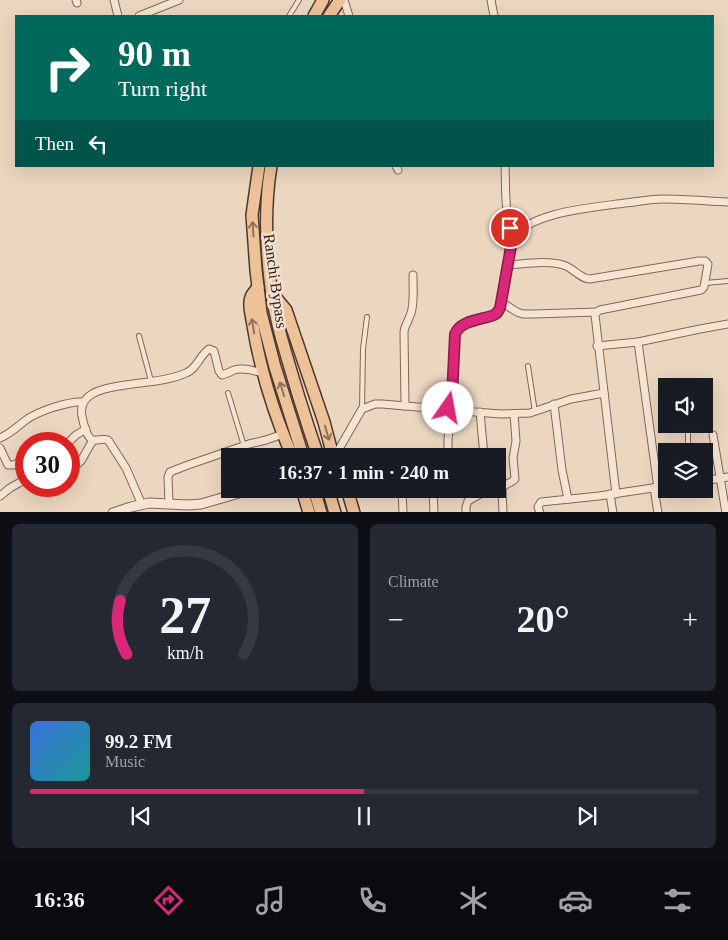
<!DOCTYPE html>
<meta charset="utf-8">
<style>
:root{--surface:#171b24;--page:#242831;--text:#f1f3f6;--muted:#9ea1a6;--line:#363941;--accent:#db2777}
body{margin:0;font-family:"Times New Roman",serif;background:var(--page);color:var(--text);height:100vh;display:flex;flex-direction:column;font-size:19px;white-space:nowrap}
*{box-sizing:border-box;margin:0}
p{font-size:16px;color:var(--muted)}
.icon{flex:none;width:28px;height:28px;fill:none;stroke:currentColor;stroke-width:2;stroke-linecap:round;stroke-linejoin:round}
.map{position:relative;height:512px;overflow:hidden}
.side{display:flex;flex-direction:column;gap:12px;padding:12px;background:#0d0f14;flex:1}
.side>*{flex:none}
.top-card{position:absolute;left:15px;top:15px;width:699px;height:152px;border-radius:0px;box-shadow:0 5px 20px #0002;background:#00695c;color:#fff;overflow:hidden}
.fabs{position:absolute;left:658px;top:378px;display:grid;gap:10px}
.fabs a{display:grid;place-items:center;width:55px;height:55px;border-radius:0px;background:var(--surface);box-shadow:0 5px 20px #0002;font-size:25px}
.speed{position:absolute;left:15px;top:432px;display:flex;gap:10px;font-size:25px;font-weight:700;text-align:center}
.speed>*{display:grid;place-content:center;width:65px;height:65px;border-radius:50%;background:var(--surface);box-shadow:0 5px 20px #0002;line-height:1}
.speed .limit{border:8px solid #d22;background:#fff;color:#111}
.pin{position:absolute;display:grid;place-items:center;width:42px;height:42px;color:#fff;margin:-21px;border:2px solid #fff;border-radius:50%;box-shadow:0 1px 5px #0007}
.me{position:absolute;width:55px;margin:-28px;rotate:12deg;stroke-linejoin:round;filter:drop-shadow(0 0 4px #0008)}
.turn{display:flex;align-items:center;gap:18px;height:105px;padding:0 20px;font-size:22px}
.turn .icon{width:65px;height:65px;stroke-width:2.5}
.turn b{display:block;font-size:35px;line-height:42px}
.then{display:flex;align-items:center;height:48px;padding:0 20px;background:#0003;gap:10px;font-size:19px}
.big{font-size:38px;font-weight:600;line-height:1.1}
.side .tile{flex:1;display:flex;flex-direction:column;justify-content:center;gap:8px;min-width:0;padding:0 18px;border-radius:8px;background:var(--page)}
.side .dial{align-items:center;gap:0}
.dial svg{height:130px;overflow:visible;fill:none;stroke:var(--line);stroke-width:7;stroke-linecap:round;text-anchor:middle}
.dial text{fill:var(--text);stroke:none}
.song{display:flex;align-items:center;gap:15px}
.cover{width:60px;height:60px;border-radius:8px;background:linear-gradient(135deg,hsl(220 70% 55%),hsl(180 70% 35%))}
.played{height:5px;border-radius:2px;background:linear-gradient(90deg,var(--accent) 50%,var(--line) 50%)}
.keys{display:flex;justify-content:space-around;direction:ltr}
.heat{display:flex;justify-content:space-between;align-items:center;font-size:28px;direction:ltr}
.side .tiles{flex:1;display:grid;gap:12px;grid-template-columns:1fr 1fr}
.tile:last-child{grid-column:span 2}
.trip{position:absolute;left:221px;top:448px;width:285px;height:50px;border-radius:0px;background:var(--surface);box-shadow:0 5px 20px #0002;font-weight:600;line-height:50px;text-align:center}
.tabs{display:flex;height:80px;justify-content:space-around;align-items:center;background:#090b0e;color:var(--muted)}
.tabs .icon{width:35px;height:35px}
.tabs .on{color:var(--accent)}
.tabs b{font-size:22px;color:var(--text)}
.map>svg:first-child{display:block}
.lines{fill:none;stroke-linecap:round;stroke-linejoin:round}
.service-casing{stroke:#836759;stroke-width:6}
.minor-casing{stroke:#836759;stroke-width:9}
.tertiary-casing{stroke:#836759;stroke-width:11}
.primary-casing{stroke:#50372d;stroke-width:14}
.service{stroke:#f6e4d2;stroke-width:4}
.minor{stroke:#f6e4d2;stroke-width:7}
.tertiary{stroke:#f6e4d2;stroke-width:9}
.primary{stroke:#edc299;stroke-width:11}
.oneway{stroke:#90725b}
.route-casing{stroke:#8e194d;stroke-width:12}
.route{stroke:#db2777;stroke-width:9}
.labels{text-anchor:middle;stroke-width:5;stroke-linejoin:round;paint-order:stroke}
.street-label{font-size:16px;fill:#33231d;stroke:#f3e1cf}
</style>
<div class="map">
<svg width="728" height="513" viewBox="0 0 728 513">
<rect width="100%" height="100%" fill="#ebd6c0"/>
<g class="lines">
<defs>
<g id="service">
<path d="M289 16 299 0"/>
<path d="M705 283 728 281"/>
<path d="M139 336 151 381"/>
<path d="M528 366 535 412"/>
<path d="M228 393 244 446"/>
<path d="M362 409 363 349 367 317"/>
<path d="M688 433V451"/>
</g>
<g id="minor">
<path d="M76 0 77 3"/>
<path d="M114 0 118 16"/>
<path d="M344 0 349 16"/>
<path d="M491 0 494 16"/>
<path d="M139 16 179 0"/>
<path d="M396 166 398 170"/>
<path d="M505 166C506 189 504 216 514 236"/>
<path d="M508 265C525 264 546 260 563 265 574 268 580 279 590 279L699 261H705L708 264 704 287 701 290 600 310 597 312 595 315 616 494"/>
<path d="M501 302 517 312 523 314H534L597 312"/>
<path d="M638 342 658 488"/>
<path d="M597 346 638 342 700 329 728 324"/>
<path d="M554 404 562 470 568 499"/>
<path d="M405 406 404 332C405 324 411 317 412 309 414 298 413 286 413 275"/>
<path d="M448 408 462 411 501 414 530 413 571 399 604 393"/>
<path d="M480 412 484 456"/>
<path d="M713 435 726 513"/>
<path d="M0 438C10 434 18 426 26 420 38 411 69 401 83 402"/>
<path d="M67 444 76 435 86 429"/>
<path d="M0 448 8 465H13L26 460"/>
<path d="M335 456 362 409 375 404H382L441 409 448 408 451 403 452 396 455 334C461 320 481 320 493 315L497 313 501 308 512 241C524 212 597 207 625 203 637 202 650 199 663 199 684 199 706 201 728 202"/>
<path d="M448 456V438L453 410"/>
<path d="M69 472 81 461 93 440"/>
<path d="M704 481 728 477"/>
<path d="M654 488 658 513"/>
<path d="M402 489 403 513"/>
<path d="M433 489 434 513"/>
<path d="M610 494 613 513"/>
<path d="M0 496 10 488 26 479"/>
<path d="M169 504 168 477 170 472 188 465 249 444 266 440 283 434"/>
<path d="M142 505 126 468 108 440C102 438 98 441 93 440 87 439 83 422 82 416 80 407 84 399 92 394 102 388 114 387 125 385 144 382 169 381 186 373 197 369 199 356 209 349L214 351 219 371 222 375C226 374 230 372 234 370 244 367 254 371 263 373"/>
<path d="M466 513V507L468 501 482 493 484 489"/>
<path d="M503 513 502 489C504 483 511 484 515 479L513 458 516 441 514 414"/>
<path d="M540 513 538 507 541 502 599 496 666 486"/>
</g>
<path id="tertiary" d="M113 513 131 507 149 503 188 505 201 504 253 489"/>
<g id="primary">
<path d="M314 16 323 0"/>
<path d="M329 16 340 0"/>
<path d="M259 166 252 215 256 270 261 313 275 367 303 456"/>
<path d="M271 166C264 208 266 253 272 295 274 310 278 325 282 340 293 379 305 418 318 456"/>
<path d="M258 287C256 290 252 294 251 297 248 304 251 313 252 320 259 365 274 414 292 456"/>
<path d="M272 293 286 310 324 422 333 456"/>
<path d="M302 489 309 513"/>
<path d="M314 489 321 513"/>
<path d="M328 489 335 513"/>
<path d="M347 489 354 513"/>
</g>
</defs>
<!-- service casing -->
<use href="#service" class="service-casing"/>
<!-- minor casing -->
<use href="#minor" class="minor-casing"/>
<!-- tertiary casing -->
<use href="#tertiary" class="tertiary-casing"/>
<!-- primary casing -->
<use href="#primary" class="primary-casing"/>
<!-- service -->
<use href="#service" class="service"/>
<!-- minor -->
<use href="#minor" class="minor"/>
<!-- tertiary -->
<use href="#tertiary" class="tertiary"/>
<!-- primary -->
<use href="#primary" class="primary"/>
</g>
<!-- one-way arrows -->
<defs><path id="oneway-shaft" d="M-6 0H5M1.5-3L5.5 0L1.5 3" fill="none" stroke-width="1.6" stroke-linecap="round" stroke-linejoin="round" transform="scale(1.25)"/></defs>
<g class="oneway">
<use href="#oneway-shaft" transform="translate(253 229) rotate(-94)"/>
<use href="#oneway-shaft" transform="translate(253 326) rotate(-99)"/>
<use href="#oneway-shaft" transform="translate(282 389) rotate(-107)"/>
<use href="#oneway-shaft" transform="translate(327 433) rotate(74)"/>
</g>
<g class="lines">
<defs>
<path id="route" d="M448 408 451 403 452 396 455 334C461 320 481 320 494 315L497 313 500 308 512 241 514 236 510 228"/>
</defs>
<!-- route casing -->
<use href="#route" class="route-casing"/>
<!-- route -->
<use href="#route" class="route"/>
</g>
<g class="labels">
<!-- street labels -->
<g class="street-label">
<text transform="translate(276 281) rotate(82)" y="6">Ranchi Bypass</text>
</g>
</g>
</svg>
<div class="fabs">
<a><svg class="icon" aria-label="sound" viewBox="0 0 24 24"><path d="M4 9h4l5-4v14l-5-4H4zM17 9q2 3 0 6"/></svg></a>
<a><svg class="icon" aria-label="layers" viewBox="0 0 24 24"><path d="M12 4l9 5-9 5-9-5zM3 14l9 5 9-5"/></svg></a>
</div>
<div class="speed"><div class="limit">30</div></div>
<div class="pin" style="left:510px;top:228px;background:#d93025"><svg class="icon" aria-label="arrive" viewBox="0 0 24 24"><path d="M6 21V4h12l-3 4 3 4H6"/></svg></div>
<svg class="me" style="left:448px;top:408px" viewBox="-20 -20 40 40"><circle r="19" fill="#fff"/><path d="M0-13L10 11 0 6-10 11z" fill="#db2777"/></svg>
<div class="trip">16:37 · 1 min · 240 m</div>
<div class="top-card">
<div class="turn"><svg class="icon" aria-label="right" viewBox="0 0 24 24"><path d="M7 20v-9h11M14 6l5 5-5 5"/></svg><div><b>90 m</b>Turn right</div></div>
<div class="then">Then<svg class="icon" aria-label="left" viewBox="0 0 24 24"><path d="M17 20v-9H6M10 6l-5 5 5 5"/></svg></div>
</div>
</div>
<section class="side">
<div class="tiles">
<div class="tile dial"><svg viewBox="0 0 100 80">
<path d="M14 69A42 42 0 1 1 86 69"/>
<path d="M14 69A42 42 0 0 1 10 36" stroke="#db2777"/>
<text x="50" y="56" font-size="32" font-weight="700">27</text>
<text x="50" y="72" font-size="11">km/h</text>
</svg></div>
<div class="tile"><p>Climate</p>
<div class="heat"><a>−</a><b class="big">20°</b><a>+</a></div>
</div>
<div class="tile">
<div class="song"><i class="cover"></i><div><b>99.2 FM</b><p>Music</p></div></div>
<div class="played"></div>
<div class="keys"><svg class="icon" aria-label="previous" viewBox="0 0 24 24"><path d="M18 5L8 12l10 7zM5 5v14"/></svg><svg class="icon" aria-label="pause" viewBox="0 0 24 24"><path d="M8 5v14M16 5v14"/></svg><svg class="icon" aria-label="next" viewBox="0 0 24 24"><path d="M6 5l10 7-10 7zM19 5v14"/></svg></div>
</div>
</div>
</section>
<nav class="tabs">
<b>16:36</b>
<svg class="icon on" aria-label="directions" viewBox="0 0 24 24"><path d="M12 3l9 9-9 9-9-9zM9 14v-3h6M13 9l2 2-2 2"/></svg>
<svg class="icon" aria-label="music" viewBox="0 0 24 24"><path d="M9 18V5l10-2v13"/><circle cx="6" cy="18" r="3"/><circle cx="16" cy="16" r="3"/></svg>
<svg class="icon" aria-label="phone" viewBox="0 0 24 24"><path d="M5 4h4l2 5-3 2q2 4 5 5l2-3 5 2v4C11 20 4 13 5 4z"/></svg>
<svg class="icon" aria-label="climate" viewBox="0 0 24 24"><path d="M12 3v18M4 7l16 10M4 17L20 7"/></svg>
<svg class="icon" aria-label="car" viewBox="0 0 24 24"><path d="M5 17H2v-5l4-1 3-4h7l3 4 3 1v5h-3M9 17h6M6 11h13"/><circle cx="7" cy="17" r="2"/><circle cx="17" cy="17" r="2"/></svg>
<svg class="icon" aria-label="filters" viewBox="0 0 24 24"><path d="M4 7h16M4 17h16"/><circle cx="9" cy="7" r="2"/><circle cx="15" cy="17" r="2"/></svg>
</nav>
